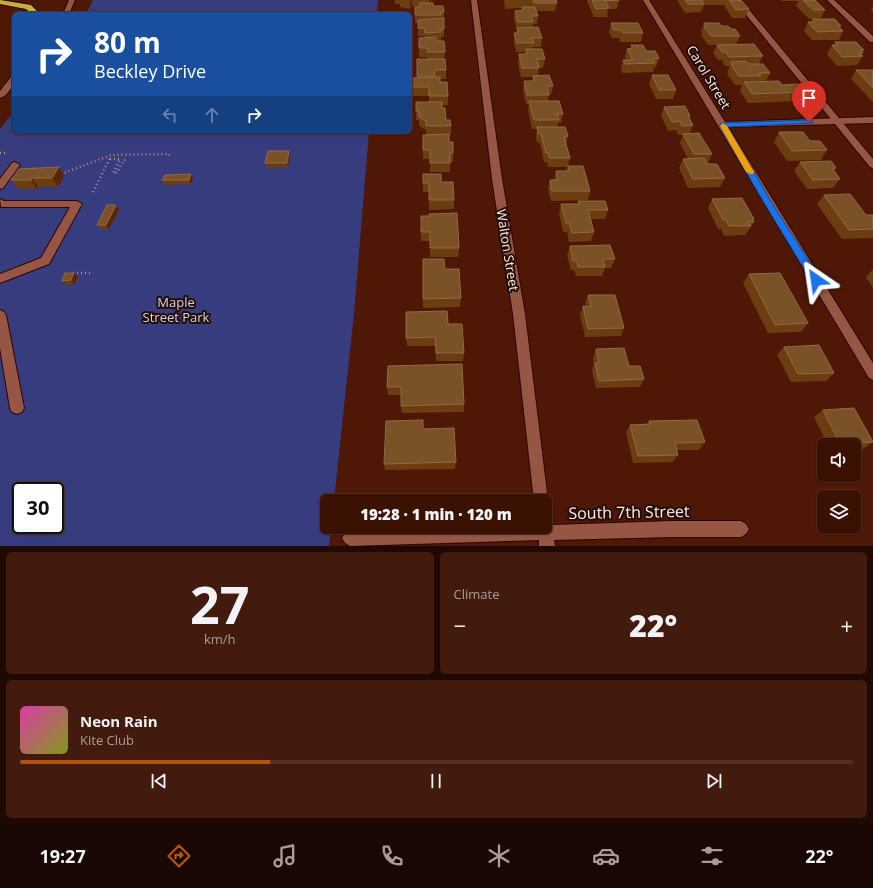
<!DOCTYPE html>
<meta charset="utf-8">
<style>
:root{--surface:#3b1104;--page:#421a0e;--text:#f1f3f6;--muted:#ac9d9a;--line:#543126;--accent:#b45309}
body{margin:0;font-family:"Open Sans",sans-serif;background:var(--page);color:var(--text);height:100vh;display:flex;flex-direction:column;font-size:15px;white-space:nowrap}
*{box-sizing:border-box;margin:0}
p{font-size:13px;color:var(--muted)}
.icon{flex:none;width:22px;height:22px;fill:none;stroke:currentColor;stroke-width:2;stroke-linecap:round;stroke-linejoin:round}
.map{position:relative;height:546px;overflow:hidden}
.sheet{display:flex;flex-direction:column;gap:6px;padding:6px;background:#200902;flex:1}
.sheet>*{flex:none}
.banner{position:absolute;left:12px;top:12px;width:400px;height:122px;border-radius:6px;box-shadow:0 1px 3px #0004,0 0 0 1px var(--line);background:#1a4fa0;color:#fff;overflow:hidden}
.buttons{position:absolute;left:817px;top:438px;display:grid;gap:8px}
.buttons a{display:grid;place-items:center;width:44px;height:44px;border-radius:6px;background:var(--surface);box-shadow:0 1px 3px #0004,0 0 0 1px var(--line);font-size:20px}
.speed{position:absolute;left:12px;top:482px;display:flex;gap:8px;font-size:20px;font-weight:700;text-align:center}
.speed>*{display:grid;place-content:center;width:52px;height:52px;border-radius:50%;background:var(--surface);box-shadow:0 1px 3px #0004,0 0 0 1px var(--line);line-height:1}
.speed .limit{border:2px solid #111;border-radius:6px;background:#fff;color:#111}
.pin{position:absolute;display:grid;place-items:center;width:34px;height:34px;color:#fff;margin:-41px -17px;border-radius:50% 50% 50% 0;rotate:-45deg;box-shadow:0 0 4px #0007}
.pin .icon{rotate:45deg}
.me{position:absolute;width:44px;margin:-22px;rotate:328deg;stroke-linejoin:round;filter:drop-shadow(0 0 3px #0008)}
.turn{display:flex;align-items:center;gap:14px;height:84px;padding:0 16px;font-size:18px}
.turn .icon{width:52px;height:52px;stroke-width:2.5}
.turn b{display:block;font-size:28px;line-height:34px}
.lanes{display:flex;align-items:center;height:38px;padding:0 16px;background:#0003;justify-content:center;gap:20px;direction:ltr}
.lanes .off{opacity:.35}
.big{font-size:30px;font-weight:800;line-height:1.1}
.sheet .card{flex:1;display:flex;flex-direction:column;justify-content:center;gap:6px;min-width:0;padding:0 14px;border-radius:6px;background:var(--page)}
.sheet .dial{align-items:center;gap:0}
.dial b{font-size:52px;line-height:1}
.song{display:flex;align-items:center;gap:12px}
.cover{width:48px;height:48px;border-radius:6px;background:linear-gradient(135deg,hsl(320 70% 55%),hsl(70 70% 35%))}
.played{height:4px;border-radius:2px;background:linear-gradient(90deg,var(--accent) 30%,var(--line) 30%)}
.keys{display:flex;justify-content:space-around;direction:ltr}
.heat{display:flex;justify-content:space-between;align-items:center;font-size:22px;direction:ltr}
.sheet .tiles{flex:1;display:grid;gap:6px;grid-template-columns:1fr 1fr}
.card:last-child{grid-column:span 2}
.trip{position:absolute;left:320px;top:494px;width:232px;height:40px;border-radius:6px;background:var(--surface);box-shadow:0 1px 3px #0004,0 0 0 1px var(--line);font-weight:800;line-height:40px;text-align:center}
.tabs{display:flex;height:64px;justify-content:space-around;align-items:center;background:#180702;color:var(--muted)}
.tabs .icon{width:28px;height:28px}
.tabs .active{color:var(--accent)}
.tabs b{font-size:18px;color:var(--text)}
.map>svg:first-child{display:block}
.green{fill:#373c7f;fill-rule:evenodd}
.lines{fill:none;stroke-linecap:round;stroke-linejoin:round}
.service-casing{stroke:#2d0400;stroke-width:2}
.minor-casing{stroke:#2d0400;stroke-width:2}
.secondary-casing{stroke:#2d0400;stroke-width:2}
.motorway-casing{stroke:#2d0400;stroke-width:2}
.path{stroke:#ad8b80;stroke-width:2.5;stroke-dasharray:1 3;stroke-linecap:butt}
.service{fill:#965644;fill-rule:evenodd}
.minor{fill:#965644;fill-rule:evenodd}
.secondary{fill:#965644;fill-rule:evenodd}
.motorway{fill:#c5ae41;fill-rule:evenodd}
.wall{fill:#6b3d10}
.shaded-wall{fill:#592602}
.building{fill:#7b5128;stroke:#906a46}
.route{fill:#1a73e8;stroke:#114b97}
.slow{fill:#f59e0b}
.labels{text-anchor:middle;stroke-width:4;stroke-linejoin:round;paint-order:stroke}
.street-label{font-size:13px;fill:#fff0eb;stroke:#250c06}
.park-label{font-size:13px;fill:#d2d7ec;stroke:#250c06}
.near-street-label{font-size:16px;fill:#fff0eb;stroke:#250c06}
</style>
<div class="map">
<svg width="873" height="546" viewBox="0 0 873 546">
<rect width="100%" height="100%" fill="#4f1705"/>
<!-- green -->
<g class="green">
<path d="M93 0H378L377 14H86Z"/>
<path d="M14 111V132H369L354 313 334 501H327V527H331L329 546H0V129ZM21 491H55V525H21Z"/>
</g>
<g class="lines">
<defs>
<g id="service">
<path d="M734 0H741L873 159V168L870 167Z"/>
<path d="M15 162 20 165 3 188 0 189V179L12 163Z"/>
<path d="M0 199 4 201H77L82 204 49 264 0 283V274L41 258 70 207H1Z"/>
<path d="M0 310 4 312 6 315 24 408 22 412 17 414 12 412 10 408 0 348Z"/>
</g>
<g id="minor">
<path d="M471 0H477L502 179 525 314 548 501 545 507V501H534L513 314 492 179Z"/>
<path d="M643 0H649L725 122 873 117V123L728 127 873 363V380L869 378Z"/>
<path d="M827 0H834L873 36V42H870Z"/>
<path d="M545 519 550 522 552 525 673 521H741L746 524 749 529 746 534 741 537H673L554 540 555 546H539V540L350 546 345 543 342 538 345 533 350 530 472 527H545Z"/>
</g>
<g id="secondary">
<path d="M69 0H75L69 14H63Z"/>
<path d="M11 77H14C14 85 8 96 0 98V91Z"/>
</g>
<path id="motorway" d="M0 0 31 5 40 14H32L26 9 0 4Z"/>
</defs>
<!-- service casing -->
<use href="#service" class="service-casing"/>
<!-- minor casing -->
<use href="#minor" class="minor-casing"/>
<!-- secondary casing -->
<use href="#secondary" class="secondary-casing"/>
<!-- motorway casing -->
<use href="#motorway" class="motorway-casing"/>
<!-- path -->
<g class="path">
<path d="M0 153H7"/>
<path d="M110 159H120L113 173 117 172 124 160H127"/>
<path d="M61 174 111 155 169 154 168 158"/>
<path d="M93 192 110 158"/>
<path d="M73 273H93"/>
</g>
<!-- service -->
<use href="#service" class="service"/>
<!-- minor -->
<use href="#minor" class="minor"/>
<!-- secondary -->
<use href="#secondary" class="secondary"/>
<!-- motorway -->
<use href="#motorway" class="motorway"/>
</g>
<!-- wall -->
<g class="wall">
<path d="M395 0H433L431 3 433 6 444 12V37H441V41L445 52 444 59 446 70V79H440V82L448 96V105H442V108L446 120 451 126V135H449V142L453 153V162L450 163V172H430V159H423V135H426V130L419 126V120H416V102H429V96H410V78H417V59H427V57H419V38H425V36H418V23H415V7H420L412 6 410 9 400 7V4H395Z"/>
<path d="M504 0H533L557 3 555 11H536L538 16 537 24H533V27L542 38 541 47H533V49L545 59 543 68H539L538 76 553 86 551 95H549L548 101 563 114 561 123H558V127L568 136 566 144 570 158 568 166 590 191 588 200 551 201 548 189 550 180H554L556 171H566L567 167H548L547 162H544L540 143H537L536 137 537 129H532L528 110 529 104H526L523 90 524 81H532L533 77H521L518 63 519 54H525L526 52H516L514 42V33H516L517 30 514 19 515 11 522 10V8L505 9Z"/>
<path d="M587 0H619L617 9H608L607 17H594L587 1Z"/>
<path d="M677 0H738L749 9 745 18H732L724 5H704L701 12 685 13Z"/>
<path d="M781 0H815L825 10 821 18 809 19 796 6 798 1H782Z"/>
<path d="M873 6V12L871 10Z"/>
<path d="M812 19 841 26 840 28 843 31 839 40H812L804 31 808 22H811Z"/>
<path d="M611 23 643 33 641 42H620L619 38H612L609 32Z"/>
<path d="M704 23 721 26 731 29 740 36 736 44 763 56 759 64 770 73 766 81 782 85 806 92 800 101 748 103 740 91 742 85H735L727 74 728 72V70L730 66H725L722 60H718L713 53 717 45H708L701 35 702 33 701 32Z"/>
<path d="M835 42 864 50 861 55 863 56 857 65 837 66 827 54 832 45H834Z"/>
<path d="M631 45 646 51 659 58 656 67H654L653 72 622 73 621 69 623 60H626L625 57 627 49H630Z"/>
<path d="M856 70H873V102L851 79Z"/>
<path d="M652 75 676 90 673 99H656L649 84Z"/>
<path d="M664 107 690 116 689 119 693 125 690 133 712 154 708 163H706L707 164 725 178 720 187 688 188 679 168 683 159H688L680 143 683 135H678L676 130 668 131 661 116Z"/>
<path d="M779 132 810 141 827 150 821 160 787 161 774 142Z"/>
<path d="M290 156 288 167 267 168 265 163Z"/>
<path d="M800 162 836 168 834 171 840 179 833 188 807 189 794 171Z"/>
<path d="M59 167 64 176 58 187H38L37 189H18L11 180Z"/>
<path d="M191 174 193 179 191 184 164 185 162 180Z"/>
<path d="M423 174 441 182 454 200V209L429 210V192H423Z"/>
<path d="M824 195 866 215H873V238L842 239 817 204Z"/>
<path d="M712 199 754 219 753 221 754 222 745 235 724 236 721 229H718L708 208Z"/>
<path d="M578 201 608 210 605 219H590L594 232 591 241 569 242 567 232H563L559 213 561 204H578Z"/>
<path d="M119 210 109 229H100L97 225Z"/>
<path d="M421 216 459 248 458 257H430V241H421Z"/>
<path d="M570 246 615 259 611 268H605L602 276H576L574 270H571L567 255Z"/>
<path d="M423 259 445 269 461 298 460 307 423 308Z"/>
<path d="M873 269V288L866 277Z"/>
<path d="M74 273 78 277 74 285H66L62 281Z"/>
<path d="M749 274 808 323 801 332 768 333 743 283Z"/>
<path d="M588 295 624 328 621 336 585 337 580 315 583 306 586 307 585 304Z"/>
<path d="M448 324 464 353 463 361H436L435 346H407L406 338Z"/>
<path d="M784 347 834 373 826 381 791 382 777 355Z"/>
<path d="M596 349 629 366 644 379 640 387 596 388 592 371 594 364 593 357Z"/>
<path d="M388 366 464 404V412L402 413 401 406V395H388L387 387Z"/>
<path d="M823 410 873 442 863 449H854V445H828L814 417Z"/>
<path d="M649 421 705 442 699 450H677L678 455 673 462 633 463 626 432 630 425H647Z"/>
<path d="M423 429 456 462 455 469 385 470 384 464Z"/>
</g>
<!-- shaded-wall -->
<g class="shaded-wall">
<path d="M410 0H412V6L410 9Z"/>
<path d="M429 0H433L429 8Z"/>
<path d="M289 151 290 156 288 167 287 163Z"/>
<path d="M59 167 64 176 58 187 52 178Z"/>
<path d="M191 174 193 179 191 184 189 180Z"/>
<path d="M32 178 38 187 37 189 31 180Z"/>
<path d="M116 205 119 210 109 229 106 225Z"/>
<path d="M74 273 78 277 74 285 71 280Z"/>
</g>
<!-- building -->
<g class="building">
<path d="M533 0H556L557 3H534Z"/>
<path d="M592 0H619L605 1 609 8 596 9Z"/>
<path d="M685 0H702L704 4H688Z"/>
<path d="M729 0H738L739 1H742L749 9 736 10Z"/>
<path d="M803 0H815L825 10H813Z"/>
<path d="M420 3H433V6H443L444 12H441V15H415V7H420Z"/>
<path d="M522 7H535L538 16H531L533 22H518L515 11 523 10Z"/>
<path d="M444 18V29H441V32L425 33 424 28H418V20Z"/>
<path d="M812 19H835L841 26H838L843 31 817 32 808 22H815Z"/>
<path d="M611 23H638L643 33H623L621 30H614Z"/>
<path d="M704 23H719L721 26H728L731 29H735L740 36H711L704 27 706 26Z"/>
<path d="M538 27 542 38H532L534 43H517L514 33H518L517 28Z"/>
<path d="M436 37V41H444L445 52H427V48H419V38Z"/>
<path d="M835 42H856L864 50H860L863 53H859L863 56 842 57 832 45H838Z"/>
<path d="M754 44 763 56 729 57 726 52H722L717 45Z"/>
<path d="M631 45H643L646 51H655L659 58 653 59 655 63 625 64 623 60H633L627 49 633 48Z"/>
<path d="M526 49H542L545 59H537L539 68H522L519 54H527Z"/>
<path d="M417 59H445L446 70H435V76H417Z"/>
<path d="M746 61 748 64H763L770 73H759L761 76H739L731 65H733L731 62Z"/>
<path d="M856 70H873V88Z"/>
<path d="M549 75 553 86H547L549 95H527L524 81H534L533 76Z"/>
<path d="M652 75H668L676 90H659Z"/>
<path d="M440 77V82H447L448 96H429V87H410V78Z"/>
<path d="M779 81 782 85 799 84 806 92 752 94 744 82Z"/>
<path d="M529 101H559L563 114H557L559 120H534Z"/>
<path d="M416 102H442V108H445L446 120H450L451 126H426V121L419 117V111H416Z"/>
<path d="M685 106 690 116H688L693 125 682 126 680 121 672 122 664 107Z"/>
<path d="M537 127H565L568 136 564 137 570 158H549V153H546L541 134H538Z"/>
<path d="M779 132H803L810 141H820L827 150 792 151Z"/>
<path d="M699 133 712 154H694L683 134Z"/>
<path d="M449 134V142H453V153H450V163H430V150H423V135Z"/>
<path d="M268 151H289L287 163H265Z"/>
<path d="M704 158 707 164H717L725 178 693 179 683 159Z"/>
<path d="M831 161 836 168H832L840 179 813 180 800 162Z"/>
<path d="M568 166H583L590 191H552L550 180H558L556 171H569Z"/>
<path d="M59 167 52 178H32L31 180H11L19 169Z"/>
<path d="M191 174 189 180H162L165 175Z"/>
<path d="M423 174H441V182H453L454 200H429V183H423Z"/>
<path d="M850 194 866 215H873V229L849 230 824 195Z"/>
<path d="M742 198 754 219H752L754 222H748L751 226H729L726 220H723L712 199Z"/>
<path d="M578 201H605L608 210H588L594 232 572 233 569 223H566L561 204H579Z"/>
<path d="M107 205H116L106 225H97Z"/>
<path d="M457 213 459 248H430V232H421V216H430L429 214Z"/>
<path d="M610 245 615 259H603L605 267H578L577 261H573L570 246Z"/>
<path d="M423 259H444L445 269H459L461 298 423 299Z"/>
<path d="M65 273H74L71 280 62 281Z"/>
<path d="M780 273 808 323 775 325 749 274Z"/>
<path d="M588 295H615L624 328 588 329 583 306 591 307Z"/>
<path d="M447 311 448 324H462L464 353H436L435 337 406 338V312Z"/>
<path d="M819 345 834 373 798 374 784 347Z"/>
<path d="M624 348 629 366H640L644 379 599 381 595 363H599L596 349Z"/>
<path d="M462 364 464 404 401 406V387H387L388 366Z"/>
<path d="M854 408 873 442 840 444 823 410Z"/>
<path d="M423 420V429L454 428 456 462 384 464 386 421Z"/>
<path d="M697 420 705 442 675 443 678 455 638 456 630 425 650 424 649 421Z"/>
</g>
<!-- route -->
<path class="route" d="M809 120 813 122 812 123 728 127 770 200 819 277 820 280 816 283 812 282 763 201 719 125 723 123Z"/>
<!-- slow -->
<path class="slow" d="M723 123 727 126 754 172 753 174H750L746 172 720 126Z"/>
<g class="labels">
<!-- street labels -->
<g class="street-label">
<text transform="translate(709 77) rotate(59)" y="5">Carol Street</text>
<text transform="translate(508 250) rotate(81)" y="5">Walton Street</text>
</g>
<!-- park labels -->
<g class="park-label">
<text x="176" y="307">Maple<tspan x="176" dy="15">Street Park</tspan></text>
</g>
<!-- near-street labels -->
<g class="near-street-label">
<text transform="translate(629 512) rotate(-1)" y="6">South 7th Street</text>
</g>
</g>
</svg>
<div class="buttons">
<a><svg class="icon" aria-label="sound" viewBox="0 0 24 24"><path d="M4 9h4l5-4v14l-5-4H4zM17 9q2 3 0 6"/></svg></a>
<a><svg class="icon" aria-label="layers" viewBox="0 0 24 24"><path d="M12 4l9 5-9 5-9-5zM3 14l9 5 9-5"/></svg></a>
</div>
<div class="speed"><div class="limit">30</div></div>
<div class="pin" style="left:809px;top:122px;background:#d93025"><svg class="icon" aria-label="arrive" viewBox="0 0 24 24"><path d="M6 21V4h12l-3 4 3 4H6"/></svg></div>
<svg class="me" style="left:816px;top:280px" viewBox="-20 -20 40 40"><path d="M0-17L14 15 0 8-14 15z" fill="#1a73e8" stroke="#fff" stroke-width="4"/></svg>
<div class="trip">19:28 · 1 min · 120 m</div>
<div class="banner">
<div class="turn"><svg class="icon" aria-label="right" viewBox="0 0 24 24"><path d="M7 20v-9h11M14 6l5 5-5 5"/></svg><div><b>80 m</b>Beckley Drive</div></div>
<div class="lanes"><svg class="icon off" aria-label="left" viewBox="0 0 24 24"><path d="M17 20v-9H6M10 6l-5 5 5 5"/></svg><svg class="icon off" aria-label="ahead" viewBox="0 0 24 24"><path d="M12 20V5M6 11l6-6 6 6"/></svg><svg class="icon" aria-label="right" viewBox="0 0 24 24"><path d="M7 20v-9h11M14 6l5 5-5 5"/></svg></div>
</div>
</div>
<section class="sheet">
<div class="tiles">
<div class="card dial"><b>27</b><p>km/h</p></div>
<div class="card"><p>Climate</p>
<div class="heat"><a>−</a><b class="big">22°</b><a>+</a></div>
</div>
<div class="card">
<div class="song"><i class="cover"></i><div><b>Neon Rain</b><p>Kite Club</p></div></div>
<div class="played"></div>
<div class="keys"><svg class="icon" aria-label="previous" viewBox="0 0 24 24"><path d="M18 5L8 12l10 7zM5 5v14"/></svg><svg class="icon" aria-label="pause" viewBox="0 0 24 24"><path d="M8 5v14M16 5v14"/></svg><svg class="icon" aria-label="next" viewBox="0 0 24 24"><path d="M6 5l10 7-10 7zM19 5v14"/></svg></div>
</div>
</div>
</section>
<nav class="tabs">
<b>19:27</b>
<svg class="icon active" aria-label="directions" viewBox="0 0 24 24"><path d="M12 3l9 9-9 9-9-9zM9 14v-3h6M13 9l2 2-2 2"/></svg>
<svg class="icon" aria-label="music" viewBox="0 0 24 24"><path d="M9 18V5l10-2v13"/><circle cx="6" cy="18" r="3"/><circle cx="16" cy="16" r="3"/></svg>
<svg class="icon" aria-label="phone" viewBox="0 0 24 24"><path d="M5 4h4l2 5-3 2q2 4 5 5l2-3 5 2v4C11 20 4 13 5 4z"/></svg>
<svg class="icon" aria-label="climate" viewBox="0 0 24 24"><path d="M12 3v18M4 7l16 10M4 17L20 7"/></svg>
<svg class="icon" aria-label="car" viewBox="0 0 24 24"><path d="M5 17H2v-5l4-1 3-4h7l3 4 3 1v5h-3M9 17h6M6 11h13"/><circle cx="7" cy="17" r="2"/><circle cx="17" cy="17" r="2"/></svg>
<svg class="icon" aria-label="filters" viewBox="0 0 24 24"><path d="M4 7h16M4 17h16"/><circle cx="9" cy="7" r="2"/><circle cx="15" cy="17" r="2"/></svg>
<b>22°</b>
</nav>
